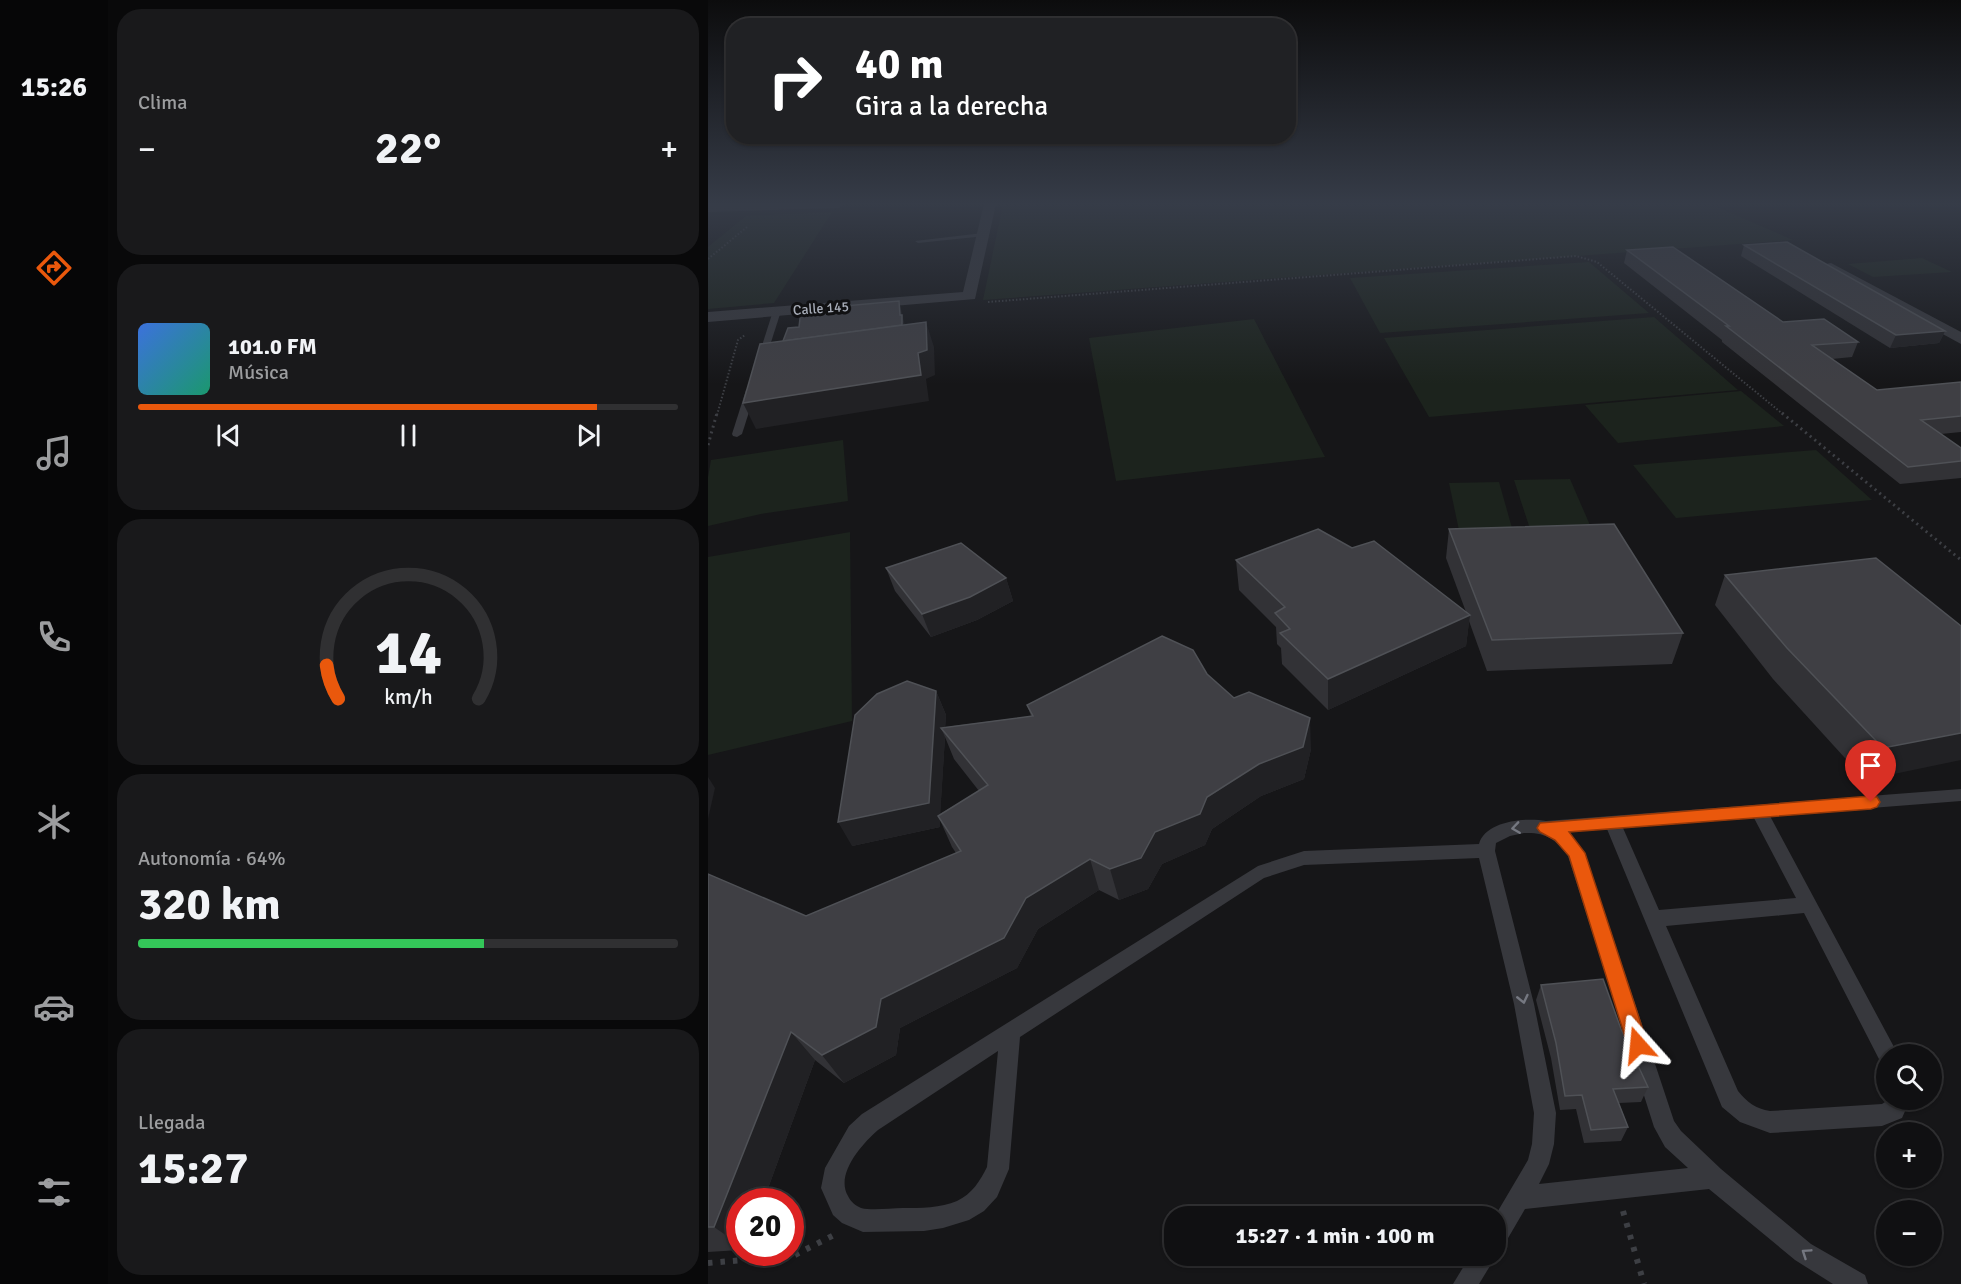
<!DOCTYPE html>
<html lang="es">
<meta charset="utf-8">
<style>
:root{--surface:#101012;--page:#19191b;--text:#f1f3f6;--muted:#9c9d9f;--line:#303032;--accent:#ea580c}
body{margin:0;font-family:Signika,sans-serif;background:var(--page);color:var(--text);height:100vh;display:flex;flex-direction:column;font-size:22px;white-space:nowrap}
*{box-sizing:border-box;margin:0}
p{font-size:20px;color:var(--muted)}
.icon{flex:none;width:33px;height:33px;fill:none;stroke:currentColor;stroke-width:2;stroke-linecap:round;stroke-linejoin:round}
.map{position:relative;flex:1;overflow:hidden}
.side{display:flex;flex-direction:column;gap:9px;padding:9px;background:#09090a;width:600px}
.side>*{flex:none}
.top-card{position:absolute;left:18px;top:18px;width:570px;height:126px;border-radius:24px;box-shadow:0 2px 4px #0004,0 0 0 2px var(--line);background:#202124;color:#fff;overflow:hidden}
.fabs{position:absolute;left:1168px;top:1044px;display:grid;gap:12px}
.fabs a{display:grid;place-items:center;width:66px;height:66px;border-radius:50%;background:var(--surface);box-shadow:0 2px 4px #0004,0 0 0 2px var(--line);font-size:30px}
.speed{position:absolute;left:18px;top:1188px;display:flex;gap:12px;font-size:30px;font-weight:700;text-align:center}
.speed>*{display:grid;place-content:center;width:78px;height:78px;border-radius:50%;background:var(--surface);box-shadow:0 2px 4px #0004,0 0 0 2px var(--line);line-height:1}
.speed .limit{border:9px solid #d22;background:#fff;color:#111}
.pin{position:absolute;display:grid;place-items:center;width:51px;height:51px;color:#fff;margin:-62px -26px;border-radius:50% 50% 50% 0;rotate:-45deg;box-shadow:0 0 6px #0007}
.pin .icon{rotate:45deg}
.me{position:absolute;width:66px;margin:-33px;rotate:342deg;stroke-linejoin:round;filter:drop-shadow(0 0 4px #0008)}
.turn{display:flex;align-items:center;gap:21px;height:126px;padding:0 30px;font-size:27px}
.turn .icon{width:78px;height:78px;stroke-width:2.5}
.turn b{display:block;font-size:42px;line-height:51px}
.big{font-size:45px;font-weight:800;line-height:1.1}
.side .widget{flex:1;display:flex;flex-direction:column;justify-content:center;gap:9px;min-width:0;padding:0 21px;border-radius:24px;background:var(--page)}
.side .dial{align-items:center;gap:0}
.dial svg{height:156px;overflow:visible;fill:none;stroke:var(--line);stroke-width:7;stroke-linecap:round;text-anchor:middle}
.dial text{fill:var(--text);stroke:none}
.song{display:flex;align-items:center;gap:18px}
.cover{width:72px;height:72px;border-radius:9px;background:linear-gradient(135deg,hsl(220 70% 55%),hsl(160 70% 35%))}
.played{height:6px;border-radius:3px;background:linear-gradient(90deg,var(--accent) 85%,var(--line) 85%)}
.keys{display:flex;justify-content:space-around;direction:ltr}
.heat{display:flex;justify-content:space-between;align-items:center;font-size:33px;direction:ltr}
.charge{height:9px;border-radius:4px;background:linear-gradient(90deg,#34c759 64%,var(--line) 0)}
.trip{position:absolute;left:456px;top:1206px;width:342px;height:60px;border-radius:24px;background:var(--surface);box-shadow:0 2px 4px #0004,0 0 0 2px var(--line);font-weight:800;line-height:60px;text-align:center}
main{display:flex;flex:1;min-height:0}
.tabs{display:flex;flex-direction:column;width:108px;justify-content:space-around;align-items:center;background:#060607;color:var(--muted)}
.tabs .icon{width:42px;height:42px}
.tabs .active{color:var(--accent)}
.tabs b{font-size:27px;color:var(--text)}
.map>svg:first-child{display:block}
.green{fill:#1c231d}
.lines{fill:none;stroke-linecap:round;stroke-linejoin:round}
.path-far2{stroke:#3d3f44;stroke-width:2;stroke-dasharray:1.5 2;stroke-linecap:butt}
.path-far1{stroke:#3d3f44;stroke-width:3;stroke-dasharray:2 4;stroke-linecap:butt}
.path{stroke:#3d3f44;stroke-width:6;stroke-dasharray:4.5 8;stroke-linecap:butt}
.service{fill:#37383d;fill-rule:evenodd}
.minor{fill:#37383d;fill-rule:evenodd}
.wall{fill:#323236;fill-rule:evenodd}
.shaded-wall{fill:#212124}
.building{fill:#3f3f44;stroke:#4f5156;stroke-width:1.5}
.oneway{stroke:#757881}
.route{fill:#ea580c;stroke:#983908;stroke-width:1.5}
.labels{text-anchor:middle;stroke-width:6;stroke-linejoin:round;paint-order:stroke}
.far-street-label{font-size:14px;fill:#a8adb8;stroke:#111113}
</style>
<main>
<nav class="tabs">
<b>15:26</b>
<svg class="icon active" aria-label="directions" viewBox="0 0 24 24"><path d="M12 3l9 9-9 9-9-9zM9 14v-3h6M13 9l2 2-2 2"/></svg>
<svg class="icon" aria-label="music" viewBox="0 0 24 24"><path d="M9 18V5l10-2v13"/><circle cx="6" cy="18" r="3"/><circle cx="16" cy="16" r="3"/></svg>
<svg class="icon" aria-label="phone" viewBox="0 0 24 24"><path d="M5 4h4l2 5-3 2q2 4 5 5l2-3 5 2v4C11 20 4 13 5 4z"/></svg>
<svg class="icon" aria-label="climate" viewBox="0 0 24 24"><path d="M12 3v18M4 7l16 10M4 17L20 7"/></svg>
<svg class="icon" aria-label="car" viewBox="0 0 24 24"><path d="M5 17H2v-5l4-1 3-4h7l3 4 3 1v5h-3M9 17h6M6 11h13"/><circle cx="7" cy="17" r="2"/><circle cx="17" cy="17" r="2"/></svg>
<svg class="icon" aria-label="filters" viewBox="0 0 24 24"><path d="M4 7h16M4 17h16"/><circle cx="9" cy="7" r="2"/><circle cx="15" cy="17" r="2"/></svg>
</nav>
<section class="side">
<div class="widget"><p>Clima</p>
<div class="heat"><a>−</a><b class="big">22°</b><a>+</a></div>
</div>
<div class="widget">
<div class="song"><i class="cover"></i><div><b>101.0 FM</b><p>Música</p></div></div>
<div class="played"></div>
<div class="keys"><svg class="icon" aria-label="previous" viewBox="0 0 24 24"><path d="M18 5L8 12l10 7zM5 5v14"/></svg><svg class="icon" aria-label="pause" viewBox="0 0 24 24"><path d="M8 5v14M16 5v14"/></svg><svg class="icon" aria-label="next" viewBox="0 0 24 24"><path d="M6 5l10 7-10 7zM19 5v14"/></svg></div>
</div>
<div class="widget dial"><svg viewBox="0 0 100 80">
<path d="M14 69A42 42 0 1 1 86 69"/>
<path d="M14 69A42 42 0 0 1 8 52" stroke="#ea580c"/>
<text x="50" y="56" font-size="32" font-weight="700">14</text>
<text x="50" y="72" font-size="11">km/h</text>
</svg></div>
<div class="widget"><p>Autonomía · 64%</p><b class="big">320 km</b><div class="charge"></div></div>
<div class="widget"><p>Llegada</p><b class="big">15:27</b></div>
</section>
<div class="map">
<svg width="1253" height="1284" viewBox="0 0 1253 1284">
<rect width="100%" height="100%" fill="#161618"/>
<!-- green -->
<g class="green">
<path d="M295 204H1002L1085 240 275 300Z"/>
<path d="M124 212 66 303 0 309V247L38 216Z"/>
<path d="M1214 258 1244 272 1165 277 1140 264Z"/>
<path d="M881 262 941 313 672 333 642 278Z"/>
<path d="M946 317 1030 390 721 417 676 338Z"/>
<path d="M546 319 617 457 408 481 381 338Z"/>
<path d="M1033 391 1076 426 910 443 877 405Z"/>
<path d="M135 440 140 501 53 514 0 526V477L3 460Z"/>
<path d="M1108 450 1164 500 968 518 925 465Z"/>
<path d="M862 479 885 532H823L806 480Z"/>
<path d="M791 482 806 535H752L741 483Z"/>
<path d="M142 532 144 721 0 755V557Z"/>
</g>
<g class="lines">
<!-- path-far2 -->
<g class="path-far2">
<path d="M0 259 39 227"/>
<path d="M280 302 868 256 889 262 1076 415"/>
<path d="M9 415 30 340 37 335"/>
</g>
<!-- path-far1 -->
<g class="path-far1">
<path d="M1074 413 1253 560"/>
<path d="M0 445 9 413"/>
</g>
<!-- path -->
<g class="path">
<path d="M915 1211 936 1284"/>
<path d="M0 1263 85 1256 126 1235"/>
</g>
<!-- service -->
<g class="service">
<path d="M275 233 277 236 210 243 207 241Z"/>
<path d="M69 309 73 311 57 361 50 363 49 361 65 311Z"/>
<path d="M43 387 48 390 34 434 29 437 25 436 24 434 38 390Z"/>
<path d="M1253 789V801L1062 816 1186 1047 1189 1054H1179V1064L1172 1061 1096 913 958 926 1030 1091C1039 1102 1048 1109 1062 1111L1174 1104 1180 1100H1202L1194 1118 1174 1126 1062 1133 1032 1122 1014 1107 899 829 861 832 877 853 966 1121 973 1131 1013 1169 1103 1244 1157 1275 1160 1284H1125L1087 1260 1001 1189 817 1209 796 1245 788 1249 787 1216 820 1160 824 1144 826 1113 806 1004 771 858 596 865 556 878 312 1037 301 1169 289 1197 276 1211 261 1220 235 1228 216 1231 155 1232 134 1223 125 1215 113 1188 117 1168 141 1126 154 1114 550 866 596 851 771 844C777 821 818 817 838 821ZM1046 818 1088 898 951 910 915 828ZM816 833C837 832 848 839 860 856L946 1127 957 1147 980 1168 831 1184 841 1164 846 1144 848 1113 826 1004 787 851 788 843 802 836ZM290 1051 279 1167C272 1181 264 1194 249 1201 233 1208 212 1208 195 1208 182 1208 165 1211 153 1208 148 1206 142 1201 140 1196 127 1174 154 1144 170 1130Z"/>
<path d="M788 1255V1256L771 1284H745L762 1256Z"/>
</g>
<!-- minor -->
<g class="minor">
<path d="M0 204H137L131 208 0 212Z"/>
<path d="M276 204H288L267 299 0 322V312L255 292Z"/>
<path d="M1123 263 1253 332V344L1118 270V264Z"/>
</g>
</g>
<!-- wall -->
<g class="wall">
<path d="M1036 245 1237 331 1231 343 1182 348 1033 256Z"/>
<path d="M919 250 1075 322 1150 342 1144 357 1124 359 1169 390 1253 382V432L1233 434 1253 448V478L1192 484 1014 342V340L916 263Z"/>
<path d="M741 529 975 633 964 664 779 671 761 621 758 646 620 710 574 664 573 648 569 644 568 627 531 590 528 560 758 612 738 558Z"/>
<path d="M178 568 298 578 305 601 269 620 223 637 187 591Z"/>
<path d="M1017 575 1253 626 1157 780 1065 679 1007 605Z"/>
<path d="M499 674 526 698 603 749 596 779 553 796 504 829 497 845 454 864 440 889 411 900 391 890 330 929 309 968 192 1028 188 1055 136 1083 107 1060 55 1202H32V1250L0 1252V874L98 916 248 853 244 847 232 820V827L144 846 228 691 238 715 237 727 323 716 319 705ZM237 737 246 759 271 791 232 814Z"/>
<path d="M833 985 913 1029 940 1087 933 1102 911 1103 920 1127 913 1141 876 1143 868 1109 852 1110 843 1058 828 1000Z"/>
</g>
<!-- shaded-wall -->
<g class="shaded-wall">
<path d="M191 301 197 326 74 345 192 315Z"/>
<path d="M218 322 226 347 227 375 218 379 221 401 48 429 35 403 210 353Z"/>
<path d="M1237 331 1231 343 1182 348 1188 335Z"/>
<path d="M298 578 305 601 269 620 223 637 214 614Z"/>
<path d="M762 615 758 646 620 710V679Z"/>
<path d="M228 691 238 715 237 733 233 728 237 737 232 819 230 816 232 820V827L144 846 130 822Z"/>
<path d="M602 718 603 749 596 779 553 796 504 829 497 845 454 864 440 889 411 900 402 869 447 832 551 764Z"/>
<path d="M1253 733V760L1157 780 1175 748Z"/>
<path d="M0 777 7 788 0 819Z"/>
<path d="M382 859 391 890 330 929 309 968 192 1028 188 1055 136 1083 114 1055 173 999 318 898Z"/>
<path d="M83 1032 107 1060 55 1202H32V1245L6 1227Z"/>
</g>
<!-- building -->
<g class="building">
<path d="M1079 242 1237 331 1188 335 1036 245Z"/>
<path d="M965 247 1075 322 1116 319 1150 342 1104 345 1169 390 1253 382V416L1213 420 1253 448V461L1200 467 1018 326H1021L919 250Z"/>
<path d="M191 301 192 315H194V325L75 341 80 328 91 327 93 310Z"/>
<path d="M218 322 219 350 210 353 213 375 35 403 52 344Z"/>
<path d="M906 524 975 633 784 640 741 529Z"/>
<path d="M610 529 644 548 666 541 762 615 620 679 572 633 582 629 567 613 577 607 528 560Z"/>
<path d="M253 543 298 578 262 597 214 614 178 568Z"/>
<path d="M1168 558 1253 626V733L1175 748 1079 648 1017 575Z"/>
<path d="M454 636 485 650 499 674 526 698 541 692 602 718 595 747 551 764 499 797 492 814 447 832 433 858 402 869 382 859 318 898 296 938 173 999 168 1027 114 1055 83 1032 6 1227H0V874L98 916 253 851 230 816 280 785 233 728 325 716 319 705Z"/>
<path d="M199 681 228 691 221 803 130 822 147 715 169 694Z"/>
<path d="M895 979 913 1029 940 1087 905 1089 920 1127 883 1130 874 1095 857 1096 848 1043 833 985Z"/>
</g>
<!-- one-way arrows -->
<defs><path id="oneway-chevron" d="M-2-3.5L2.5 0L-2 3.5" fill="none" stroke-width="1.6" stroke-linecap="round" stroke-linejoin="round" transform="scale(1.5)"/></defs>
<g class="oneway">
<use href="#oneway-chevron" transform="translate(808 828) rotate(172)"/>
<use href="#oneway-chevron" transform="translate(815 999) rotate(77)"/>
<use href="#oneway-chevron" transform="translate(1098 1253) rotate(-146)"/>
</g>
<!-- sky -->
<linearGradient id="sky" x2="0" y2="1"><stop stop-color="#0c0c0d"/><stop offset="0.53" stop-color="#363c48"/><stop offset="1" stop-color="#363c48" stop-opacity="0"/></linearGradient>
<rect width="1253" height="384" fill="url(#sky)"/>
<!-- route -->
<path class="route" d="M1163 796 1169 797 1172 802 1169 807 1163 809 861 832 877 853 940 1045 937 1053 930 1056 922 1053 861 856 847 840 832 832 829 828 832 823Z"/>
<g class="labels">
<!-- far-street labels -->
<g class="far-street-label">
<text transform="translate(113 308) rotate(-4)" y="5">Calle 145</text>
</g>
</g>
</svg>
<div class="fabs">
<a><svg class="icon" aria-label="search" viewBox="0 0 24 24"><circle cx="10" cy="10" r="6"/><path d="M15 15l6 6"/></svg></a>
<a>+</a>
<a>−</a>
</div>
<div class="speed"><div class="limit">20</div></div>
<div class="pin" style="left:1163px;top:802px;background:#d93025"><svg class="icon" aria-label="arrive" viewBox="0 0 24 24"><path d="M6 21V4h12l-3 4 3 4H6"/></svg></div>
<svg class="me" style="left:930px;top:1045px" viewBox="-20 -20 40 40"><path d="M0-17L14 15 0 8-14 15z" fill="#ea580c" stroke="#fff" stroke-width="4"/></svg>
<div class="trip">15:27 · 1 min · 100 m</div>
<div class="top-card">
<div class="turn"><svg class="icon" aria-label="right" viewBox="0 0 24 24"><path d="M7 20v-9h11M14 6l5 5-5 5"/></svg><div><b>40 m</b>Gira a la derecha</div></div>
</div>
</div>
</main>
